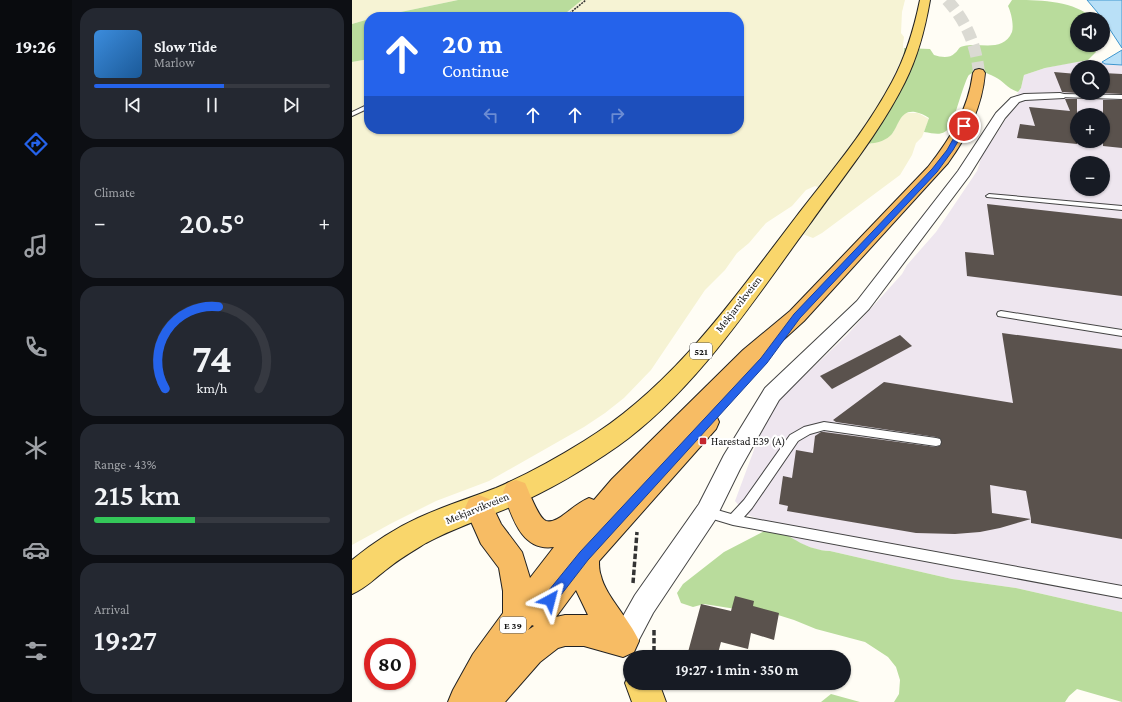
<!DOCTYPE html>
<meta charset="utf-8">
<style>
:root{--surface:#171b24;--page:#242831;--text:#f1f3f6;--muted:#9ea1a6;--line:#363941;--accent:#2563eb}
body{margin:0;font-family:"Crimson Pro",serif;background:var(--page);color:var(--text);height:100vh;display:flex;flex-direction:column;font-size:15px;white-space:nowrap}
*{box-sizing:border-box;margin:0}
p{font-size:13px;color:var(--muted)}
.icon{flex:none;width:22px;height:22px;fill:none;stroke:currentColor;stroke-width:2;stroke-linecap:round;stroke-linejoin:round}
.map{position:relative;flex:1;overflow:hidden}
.sheet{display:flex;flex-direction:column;gap:8px;padding:8px;background:#0d0f14;width:280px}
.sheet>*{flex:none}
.hud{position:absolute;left:12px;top:12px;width:380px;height:122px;border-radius:16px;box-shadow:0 1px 3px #0004;background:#2563eb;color:#fff;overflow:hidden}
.buttons{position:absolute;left:718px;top:12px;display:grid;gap:8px}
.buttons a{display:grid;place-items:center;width:40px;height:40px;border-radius:50%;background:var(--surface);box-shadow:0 1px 3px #0004;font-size:20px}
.speed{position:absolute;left:12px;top:638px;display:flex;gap:8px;font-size:20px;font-weight:700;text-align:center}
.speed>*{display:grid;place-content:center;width:52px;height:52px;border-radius:50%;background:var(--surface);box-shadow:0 1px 3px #0004;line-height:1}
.speed .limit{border:6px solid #d22;background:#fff;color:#111}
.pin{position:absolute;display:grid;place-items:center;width:34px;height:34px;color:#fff;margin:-17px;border:2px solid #fff;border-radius:50%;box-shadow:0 1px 4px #0007}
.me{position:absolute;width:44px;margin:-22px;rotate:38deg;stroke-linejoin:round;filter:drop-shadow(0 0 3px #0008)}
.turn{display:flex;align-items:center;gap:14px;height:84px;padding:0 12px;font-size:18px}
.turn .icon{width:52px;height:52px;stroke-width:2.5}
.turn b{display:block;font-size:28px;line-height:34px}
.lanes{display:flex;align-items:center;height:38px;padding:0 12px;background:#0003;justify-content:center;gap:20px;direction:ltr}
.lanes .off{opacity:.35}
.big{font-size:30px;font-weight:600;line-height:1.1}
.sheet .card{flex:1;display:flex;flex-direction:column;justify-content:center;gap:6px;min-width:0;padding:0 14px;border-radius:16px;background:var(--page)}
.sheet .dial{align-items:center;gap:0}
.dial svg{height:104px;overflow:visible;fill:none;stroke:var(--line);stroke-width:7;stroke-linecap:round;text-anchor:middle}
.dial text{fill:var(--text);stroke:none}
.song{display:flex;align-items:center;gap:12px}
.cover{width:48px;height:48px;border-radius:6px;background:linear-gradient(135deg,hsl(210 70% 55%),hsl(210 70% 35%))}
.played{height:4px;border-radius:2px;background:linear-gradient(90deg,var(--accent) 55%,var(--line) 55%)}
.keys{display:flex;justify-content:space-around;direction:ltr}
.heat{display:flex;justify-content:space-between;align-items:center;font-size:22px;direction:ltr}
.charge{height:6px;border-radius:3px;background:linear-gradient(90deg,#34c759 43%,var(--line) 0)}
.trip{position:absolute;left:271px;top:650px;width:228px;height:40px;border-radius:20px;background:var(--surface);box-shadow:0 1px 3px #0004;font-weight:600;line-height:40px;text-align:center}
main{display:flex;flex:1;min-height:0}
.menu{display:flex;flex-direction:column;width:72px;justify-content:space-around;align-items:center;background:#090b0e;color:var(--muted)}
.menu .icon{width:28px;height:28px}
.menu .selected{color:var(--accent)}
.menu b{font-size:18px;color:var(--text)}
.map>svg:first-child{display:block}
.industrial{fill:#eee6ef;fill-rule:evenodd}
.farmland{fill:#f6f3d4}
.forest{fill:#b9dc9c}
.water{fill:#b9e0f7;stroke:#3f96cf}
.building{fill:#5a524d;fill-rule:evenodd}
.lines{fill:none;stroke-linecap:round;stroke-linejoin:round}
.trunk-tunnel{stroke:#dbdad3;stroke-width:12;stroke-dasharray:12 5.5;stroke-linecap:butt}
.service-casing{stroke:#444;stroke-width:2}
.minor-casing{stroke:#444;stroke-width:2}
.primary-casing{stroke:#222;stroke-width:2}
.trunk-casing{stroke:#222;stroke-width:2}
.path-far1{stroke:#333;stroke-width:1.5;stroke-dasharray:2 1;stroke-linecap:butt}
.path{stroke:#333;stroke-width:3.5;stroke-dasharray:5.5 2.5;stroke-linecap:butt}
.service{fill:#fff;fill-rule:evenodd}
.minor{fill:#fff;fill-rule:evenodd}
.primary{fill:#f9d66b;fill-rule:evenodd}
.trunk{fill:#f7bc64;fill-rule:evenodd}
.route{fill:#2563eb;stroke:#184099}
.poi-dot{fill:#c4262e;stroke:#fff;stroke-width:1.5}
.labels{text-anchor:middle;stroke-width:4;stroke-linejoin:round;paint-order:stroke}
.shield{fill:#fff;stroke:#585858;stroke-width:1}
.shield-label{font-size:10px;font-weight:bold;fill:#111}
.street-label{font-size:11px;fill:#111;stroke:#fff}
.poi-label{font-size:11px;fill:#111;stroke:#fff;text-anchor:start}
</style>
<main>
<nav class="menu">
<b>19:26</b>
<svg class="icon selected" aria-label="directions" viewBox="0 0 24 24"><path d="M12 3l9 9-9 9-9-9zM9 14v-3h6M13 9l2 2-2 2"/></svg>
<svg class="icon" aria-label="music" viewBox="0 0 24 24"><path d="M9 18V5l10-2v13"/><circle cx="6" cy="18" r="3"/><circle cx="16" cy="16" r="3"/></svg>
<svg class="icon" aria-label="phone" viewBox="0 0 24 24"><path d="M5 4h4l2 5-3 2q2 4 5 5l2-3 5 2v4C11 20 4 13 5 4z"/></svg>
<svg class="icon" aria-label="climate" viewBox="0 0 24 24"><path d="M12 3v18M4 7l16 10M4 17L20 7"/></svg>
<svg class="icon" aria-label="car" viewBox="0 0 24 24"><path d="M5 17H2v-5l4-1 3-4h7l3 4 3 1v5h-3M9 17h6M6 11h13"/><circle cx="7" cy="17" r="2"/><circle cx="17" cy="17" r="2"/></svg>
<svg class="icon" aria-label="filters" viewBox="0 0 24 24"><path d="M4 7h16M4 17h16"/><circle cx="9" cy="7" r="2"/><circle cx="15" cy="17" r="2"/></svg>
</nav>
<section class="sheet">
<div class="card">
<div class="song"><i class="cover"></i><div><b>Slow Tide</b><p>Marlow</p></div></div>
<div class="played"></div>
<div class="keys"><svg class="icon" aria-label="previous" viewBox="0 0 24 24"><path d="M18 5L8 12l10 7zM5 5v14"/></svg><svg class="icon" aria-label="pause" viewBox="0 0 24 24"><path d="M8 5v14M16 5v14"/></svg><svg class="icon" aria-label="next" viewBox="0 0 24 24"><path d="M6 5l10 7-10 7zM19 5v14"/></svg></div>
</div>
<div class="card"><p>Climate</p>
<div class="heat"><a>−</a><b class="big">20.5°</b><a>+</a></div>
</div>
<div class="card dial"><svg viewBox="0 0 100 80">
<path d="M14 69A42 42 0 1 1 86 69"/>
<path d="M14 69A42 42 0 0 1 55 6" stroke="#2563eb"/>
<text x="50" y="56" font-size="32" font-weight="700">74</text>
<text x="50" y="72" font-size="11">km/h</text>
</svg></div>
<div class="card"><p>Range · 43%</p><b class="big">215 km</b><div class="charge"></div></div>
<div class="card"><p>Arrival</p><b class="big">19:27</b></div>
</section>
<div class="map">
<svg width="770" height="702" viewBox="0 0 770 702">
<rect width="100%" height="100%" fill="#fffdf5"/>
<!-- industrial -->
<path class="industrial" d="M732 60 745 61 751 62 753 64 770 65V612L664 588 600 579 478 551 466 550 447 543 422 526 394 514 383 501 406 439 427 400 495 335 550 274 555 265 584 232 625 171 631 152 640 141 657 114 659 103 669 88 672 75 693 68ZM725 67H751V93H725ZM725 115H751V141H725ZM725 163H751V189H725Z"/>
<!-- farmland -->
<g class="farmland">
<path d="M0 0H106L25 17H17V19L0 24Z"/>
<path d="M230 0H553L550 12 549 33 552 37 551 45 552 54 532 96 519 144 540 134 549 117 553 113H566L577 119 570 137 564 143 560 155 548 175 470 233 461 238 445 232 468 188 463 186 454 190 440 206 414 223 397 243 385 253 373 270 353 290 299 370 272 398 253 413 232 427 137 481 84 501 40 523 0 545V62L17 59V129H387V17H209Z"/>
</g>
<!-- forest -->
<g class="forest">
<path d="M106 0H230L209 17H25Z"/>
<path d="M660 0C688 0 721 0 742 19H725V45H733L743 50 744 52 736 60 693 68 672 75 669 88 666 92C654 88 652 81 643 77 635 73 625 68 617 75 614 77 602 118 600 124 592 137 585 134 572 132L577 118C573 115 568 113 563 112 548 110 547 125 540 134 534 141 521 145 513 143 513 138 512 132 514 128 521 109 554 67 552 48L578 49 582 55C589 57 597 59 603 53 607 50 606 47 612 46 628 42 651 53 660 32 662 25 659 12 656 6Z"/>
<path d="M17 19V59L0 62V24Z"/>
<path d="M422 526C440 538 455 550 478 551L600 579 664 588 770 612V702L725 689 717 696 713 702H542L547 694 548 680 544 667 536 657 513 642 464 629 442 620 407 609H384L352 604 341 607 329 603 325 593 331 584 372 552Z"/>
<path d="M479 694 508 702H469Z"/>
</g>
<!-- water -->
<g class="water">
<path d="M735 0H770V48L751 19Z"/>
<path d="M770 50V65L753 64 750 62Z"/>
</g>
<!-- building -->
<g class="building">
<path d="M702 72 725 74V93L710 92Z"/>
<path d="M751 73 770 74V94L751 93Z"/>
<path d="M713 99H725V144L665 138 668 124 683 126 677 107 718 111Z"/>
<path d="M751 100H770V148L751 146Z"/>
<path d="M635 204 770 219V296L615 276 613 252 642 255Z"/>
<path d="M650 333 770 349V539L679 523V519L648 528 628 532 603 534 564 533 435 511 436 506 427 504 431 476 440 478 444 450 461 453 463 436 469 432H472L584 447 589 445V439L584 437 484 422 481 420 532 382 661 403ZM638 485 674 491 679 519 640 513Z"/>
<path d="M548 335 560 346 480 389 468 376Z"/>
<path d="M383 596 402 601 401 606 427 613 422 640 399 633 396 649 369 642 365 657H353L336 652 349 604 379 611Z"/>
</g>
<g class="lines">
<!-- trunk-tunnel -->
<path class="trunk-tunnel" d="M595 0C614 21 624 44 627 73"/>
<defs>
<g id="service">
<path d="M708 94 770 95V99L706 97 705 96Z"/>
<path d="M17 104V108L0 116V112Z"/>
<path d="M637 194 770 206V210L635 197 634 196Z"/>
<path d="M649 311 770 330V336L646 316 645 314 646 312Z"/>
<path d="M472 422 584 438 588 439 589 442 588 445 584 446 472 430 458 434 446 441 400 508 392 517 770 586V598L381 525 351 516 349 512 351 508 355 507 379 514 392 500 438 435 452 427Z"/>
</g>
<path id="minor" d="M708 93 712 94 714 96 712 98 673 100 667 102 653 118 617 176 517 309 427 400 388 469 363 520 301 613 281 651 271 655 261 651 257 641 283 595 347 504 372 455 413 388 505 301 606 171 644 113 659 98 672 94Z"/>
<g id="primary">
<path d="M568 0H578C573 29 566 56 553 82 527 134 490 178 457 225 401 301 344 390 266 446 233 469 198 490 161 506 133 518 102 528 74 543 61 551 47 559 35 569 23 578 14 588 0 594V560C21 543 42 529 66 518 92 506 118 498 144 488 174 475 203 459 232 441 321 387 382 298 444 217 478 173 514 131 540 82 554 56 562 29 568 0Z"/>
<path d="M278 672V683H307L314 702H280L273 683Z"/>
</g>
<path id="trunk" d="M627 69 631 70 633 73C630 107 616 135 596 163L452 321 407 362 358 413 364 415 367 422 364 429 247 561C247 566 247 571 249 576 253 595 278 620 287 641L282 652 271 657 232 646H213L206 648 188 662 153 702H96L101 690 121 654 151 613V591L147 568 129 544 113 508 117 499 127 495 137 499 149 524 170 552 178 578 202 547C169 552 160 516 151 492L155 483 164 480 173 483C177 491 186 518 194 521 201 523 209 517 214 513 222 507 228 502 237 498L242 500 260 479 391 350 438 311 576 167C599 138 616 110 621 73L623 70ZM224 590 236 615H213L204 617ZM180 625 182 626 176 630Z"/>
</defs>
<!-- service casing -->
<use href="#service" class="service-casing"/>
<!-- minor casing -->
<use href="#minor" class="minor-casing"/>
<!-- primary casing -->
<use href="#primary" class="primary-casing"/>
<!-- trunk casing -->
<use href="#trunk" class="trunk-casing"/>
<!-- path-far1 -->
<path class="path-far1" d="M213 17 234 0"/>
<!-- path -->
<g class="path">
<path d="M281 583 285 532"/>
<path d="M302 630V657"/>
</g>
<!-- service -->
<use href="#service" class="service"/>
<!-- minor -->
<use href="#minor" class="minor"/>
<!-- primary -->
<use href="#primary" class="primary"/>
<!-- trunk -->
<use href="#trunk" class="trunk"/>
</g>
<!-- route -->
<path class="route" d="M612 124 615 126 601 150 585 172 448 318 415 363 236 560 202 604 198 606 193 604 191 600 193 595 228 552 409 358 442 314 580 169 595 150 609 125Z"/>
<!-- markers -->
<rect class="poi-dot" x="347" y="437" width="8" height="8" rx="2"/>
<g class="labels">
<!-- shield labels -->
<g class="shield">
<rect x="338" y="343" width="22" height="16" rx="3"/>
<rect x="148" y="617" width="26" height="16" rx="3"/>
</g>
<g class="shield-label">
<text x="349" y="355">521</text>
<text x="161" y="629">E 39</text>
</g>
<!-- street labels -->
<g class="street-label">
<text transform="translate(386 304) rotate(-52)" y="4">Mekjarvikveien</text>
<text transform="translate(125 508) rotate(-22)" y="4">Mekjarvikveien</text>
</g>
<!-- poi labels -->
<g class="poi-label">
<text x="359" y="445">Harestad E39 (A)</text>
</g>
</g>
</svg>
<div class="buttons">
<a><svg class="icon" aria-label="sound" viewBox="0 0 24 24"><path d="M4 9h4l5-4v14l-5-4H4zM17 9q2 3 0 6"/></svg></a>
<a><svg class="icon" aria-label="search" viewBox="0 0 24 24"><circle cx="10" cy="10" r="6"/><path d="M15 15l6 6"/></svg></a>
<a>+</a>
<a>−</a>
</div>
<div class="speed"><div class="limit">80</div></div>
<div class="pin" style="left:612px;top:126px;background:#d93025"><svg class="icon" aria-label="arrive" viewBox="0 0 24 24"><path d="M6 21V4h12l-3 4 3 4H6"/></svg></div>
<svg class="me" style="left:198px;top:600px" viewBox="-20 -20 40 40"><path d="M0-17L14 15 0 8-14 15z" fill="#2563eb" stroke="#fff" stroke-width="4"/></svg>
<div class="trip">19:27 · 1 min · 350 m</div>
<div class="hud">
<div class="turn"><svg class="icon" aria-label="ahead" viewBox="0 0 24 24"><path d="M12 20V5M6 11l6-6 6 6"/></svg><div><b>20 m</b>Continue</div></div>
<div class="lanes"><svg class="icon off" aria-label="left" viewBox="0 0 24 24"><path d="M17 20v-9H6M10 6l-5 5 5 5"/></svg><svg class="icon" aria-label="ahead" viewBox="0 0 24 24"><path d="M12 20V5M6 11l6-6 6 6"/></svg><svg class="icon" aria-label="ahead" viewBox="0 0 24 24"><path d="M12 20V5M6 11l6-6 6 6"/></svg><svg class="icon off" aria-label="right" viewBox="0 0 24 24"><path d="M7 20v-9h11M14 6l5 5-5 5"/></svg></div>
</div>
</div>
</main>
